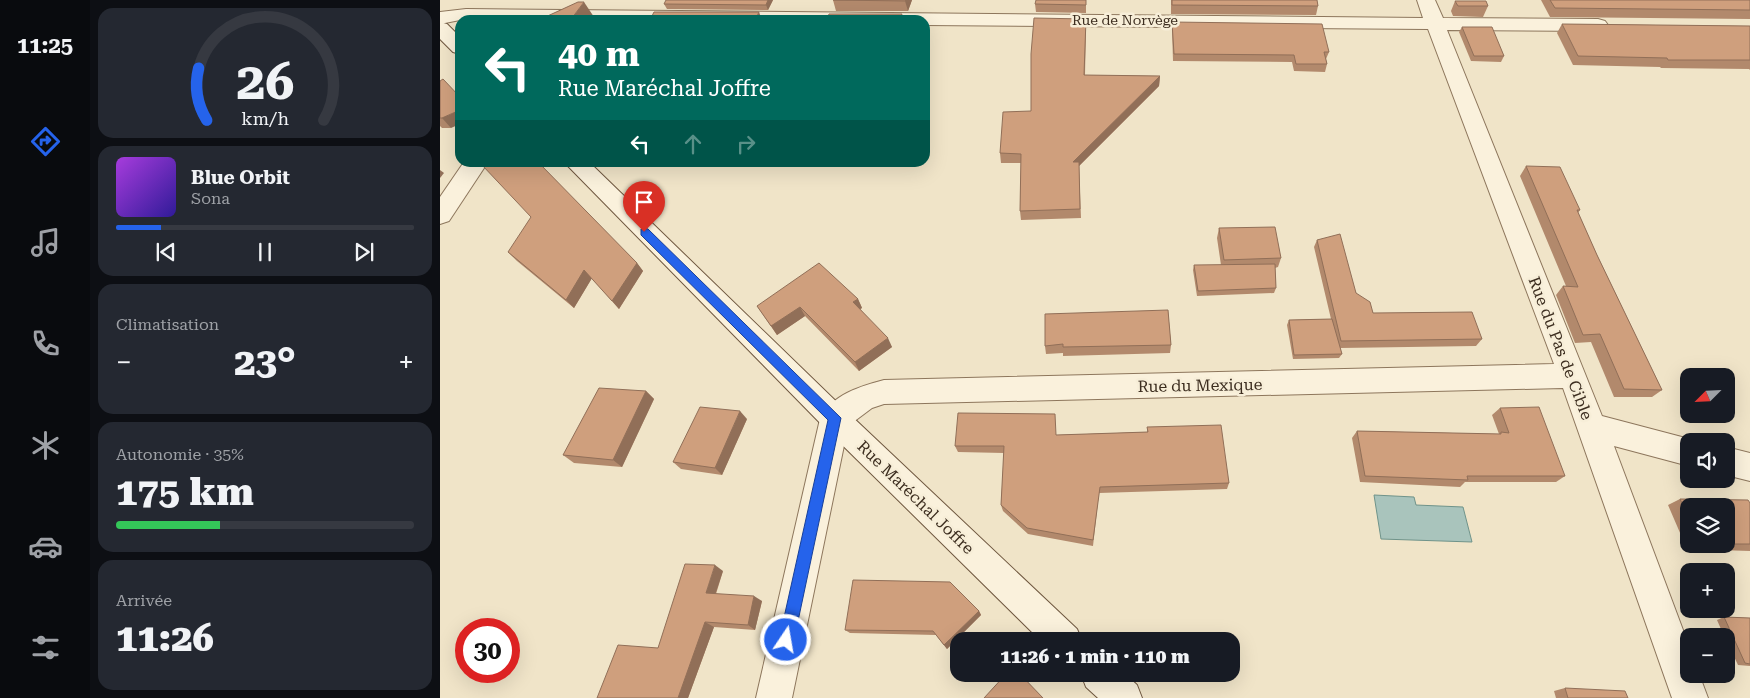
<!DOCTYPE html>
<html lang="fr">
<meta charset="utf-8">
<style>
:root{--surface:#171b24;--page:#242831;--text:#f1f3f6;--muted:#9ea1a6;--line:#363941;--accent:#2563eb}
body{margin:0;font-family:"Roboto Serif",serif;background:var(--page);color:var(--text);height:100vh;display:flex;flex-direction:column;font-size:19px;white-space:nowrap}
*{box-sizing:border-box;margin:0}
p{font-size:16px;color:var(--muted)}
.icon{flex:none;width:28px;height:28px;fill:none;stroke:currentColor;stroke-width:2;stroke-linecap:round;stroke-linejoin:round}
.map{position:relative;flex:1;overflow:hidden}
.drawer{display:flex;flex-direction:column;gap:8px;padding:8px;background:#0d0f14;width:350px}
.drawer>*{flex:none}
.banner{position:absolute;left:15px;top:15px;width:475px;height:152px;border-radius:15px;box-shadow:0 5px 20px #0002;background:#00695c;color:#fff;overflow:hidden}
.needle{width:32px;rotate:246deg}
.controls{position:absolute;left:1240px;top:368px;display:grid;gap:10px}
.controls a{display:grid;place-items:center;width:55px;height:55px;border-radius:10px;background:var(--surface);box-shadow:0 5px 20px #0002;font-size:25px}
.speed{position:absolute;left:15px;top:618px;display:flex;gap:10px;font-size:25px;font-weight:700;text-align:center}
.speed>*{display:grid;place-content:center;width:65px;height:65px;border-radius:50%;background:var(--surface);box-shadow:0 5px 20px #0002;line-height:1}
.speed .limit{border:8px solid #d22;background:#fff;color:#111}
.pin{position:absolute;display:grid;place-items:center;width:42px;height:42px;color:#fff;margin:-51px -21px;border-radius:50% 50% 50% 0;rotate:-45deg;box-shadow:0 0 5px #0007}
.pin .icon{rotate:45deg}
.me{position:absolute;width:55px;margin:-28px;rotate:12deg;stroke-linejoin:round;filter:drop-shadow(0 0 4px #0008)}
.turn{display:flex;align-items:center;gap:18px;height:105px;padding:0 20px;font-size:22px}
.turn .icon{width:65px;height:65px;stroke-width:2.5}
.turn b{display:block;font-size:35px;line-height:42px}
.lanes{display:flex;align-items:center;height:48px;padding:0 20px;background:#0003;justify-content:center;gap:25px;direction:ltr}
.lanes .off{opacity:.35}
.big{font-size:38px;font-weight:800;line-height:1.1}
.drawer .widget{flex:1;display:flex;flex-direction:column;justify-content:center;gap:8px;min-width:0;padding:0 18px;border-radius:15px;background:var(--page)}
.drawer .dial{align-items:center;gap:0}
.dial svg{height:130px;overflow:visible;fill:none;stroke:var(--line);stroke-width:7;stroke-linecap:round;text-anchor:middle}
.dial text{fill:var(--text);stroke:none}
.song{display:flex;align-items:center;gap:15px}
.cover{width:60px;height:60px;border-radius:8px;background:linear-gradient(135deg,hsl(280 70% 55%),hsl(250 70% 35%))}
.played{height:5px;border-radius:2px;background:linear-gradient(90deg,var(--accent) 15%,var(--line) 15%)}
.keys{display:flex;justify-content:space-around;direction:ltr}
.heat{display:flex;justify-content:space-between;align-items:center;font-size:28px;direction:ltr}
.charge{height:8px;border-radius:4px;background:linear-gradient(90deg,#34c759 35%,var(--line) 0)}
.trip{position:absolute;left:510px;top:632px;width:290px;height:50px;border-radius:15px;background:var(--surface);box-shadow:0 5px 20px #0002;font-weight:800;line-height:50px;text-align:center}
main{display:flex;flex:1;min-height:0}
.tab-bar{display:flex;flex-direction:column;width:90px;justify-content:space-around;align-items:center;background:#090b0e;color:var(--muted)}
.tab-bar .icon{width:35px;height:35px}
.tab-bar .on{color:var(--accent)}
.tab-bar b{font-size:22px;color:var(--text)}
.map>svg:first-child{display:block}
.water{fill:#a9c4bc;stroke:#6f938a}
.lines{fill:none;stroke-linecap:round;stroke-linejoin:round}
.street-casing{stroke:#8d765c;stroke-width:2}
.secondary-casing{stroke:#6f573f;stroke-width:2}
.street{fill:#faf1dc;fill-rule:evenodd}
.secondary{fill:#faf1dc;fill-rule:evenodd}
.wall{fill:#b2896c;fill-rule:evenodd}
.shaded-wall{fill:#916f58}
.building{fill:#cf9f7d;stroke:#916f58}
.route{fill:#2563eb;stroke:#184099}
.labels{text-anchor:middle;stroke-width:5;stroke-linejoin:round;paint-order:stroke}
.far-street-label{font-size:14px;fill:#3d2e20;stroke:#f7eed8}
.street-label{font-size:16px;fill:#3d2e20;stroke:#f7eed8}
</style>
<main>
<nav class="tab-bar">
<b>11:25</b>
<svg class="icon on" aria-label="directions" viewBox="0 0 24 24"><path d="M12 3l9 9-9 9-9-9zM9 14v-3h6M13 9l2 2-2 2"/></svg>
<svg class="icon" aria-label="music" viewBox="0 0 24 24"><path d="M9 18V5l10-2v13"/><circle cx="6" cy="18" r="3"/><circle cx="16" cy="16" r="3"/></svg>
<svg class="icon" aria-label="phone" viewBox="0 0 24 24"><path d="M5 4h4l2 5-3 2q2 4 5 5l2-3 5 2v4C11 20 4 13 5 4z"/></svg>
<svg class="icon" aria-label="climate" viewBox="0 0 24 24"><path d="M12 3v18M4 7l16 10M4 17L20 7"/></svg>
<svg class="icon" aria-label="car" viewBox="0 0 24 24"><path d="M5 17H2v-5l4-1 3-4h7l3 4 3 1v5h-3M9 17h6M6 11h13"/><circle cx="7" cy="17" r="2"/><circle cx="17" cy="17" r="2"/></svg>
<svg class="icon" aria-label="filters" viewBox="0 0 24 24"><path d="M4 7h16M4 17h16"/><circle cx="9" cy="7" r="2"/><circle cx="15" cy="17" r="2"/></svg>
</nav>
<section class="drawer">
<div class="widget dial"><svg viewBox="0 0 100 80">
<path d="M14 69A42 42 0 1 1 86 69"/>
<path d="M14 69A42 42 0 0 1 9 37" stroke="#2563eb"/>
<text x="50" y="56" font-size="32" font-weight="700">26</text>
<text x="50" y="72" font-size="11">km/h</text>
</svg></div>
<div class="widget">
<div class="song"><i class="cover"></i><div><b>Blue Orbit</b><p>Sona</p></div></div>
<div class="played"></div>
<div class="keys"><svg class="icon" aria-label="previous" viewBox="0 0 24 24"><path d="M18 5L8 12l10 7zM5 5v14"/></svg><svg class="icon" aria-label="pause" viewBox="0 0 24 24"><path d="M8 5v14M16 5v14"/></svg><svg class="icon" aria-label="next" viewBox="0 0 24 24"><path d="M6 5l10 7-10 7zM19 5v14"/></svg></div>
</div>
<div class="widget"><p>Climatisation</p>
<div class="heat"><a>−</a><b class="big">23°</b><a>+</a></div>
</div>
<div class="widget"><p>Autonomie · 35%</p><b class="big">175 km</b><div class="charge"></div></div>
<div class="widget"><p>Arrivée</p><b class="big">11:26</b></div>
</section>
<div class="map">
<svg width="1310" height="698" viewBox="0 0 1310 698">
<rect width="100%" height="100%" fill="#f0e4c8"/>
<!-- water -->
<path class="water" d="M934 495 974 497 976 505 1023 507 1032 542 941 539Z"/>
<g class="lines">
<defs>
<g id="street">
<path d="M977 0H995L1003 18 1158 19 1165 21 1168 25 1165 29 1158 31 1007 30 1162 416 1257 441H1249V466L1174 446 1249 646V674H1259L1268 698H1232L1123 388 444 404 432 408 408 426 352 698H316L380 419C391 395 421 386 444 380L1114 364 988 29 485 25V20H20L0 24V12L26 9 983 18Z"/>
<path d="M24 162H48L9 221 0 224V197Z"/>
<path d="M1286 447 1310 453V481L1286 475Z"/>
</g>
<g id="secondary">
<path d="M0 22 7 24 20 37V54L13 52 0 39Z"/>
<path d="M124 162H149L405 410 637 629 642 641H601L385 428Z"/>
<path d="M641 674H685L697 685 702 698H658L646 687Z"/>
</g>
</defs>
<!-- street casing -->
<use href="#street" class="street-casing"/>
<!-- secondary casing -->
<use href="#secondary" class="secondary-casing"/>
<!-- street -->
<use href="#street" class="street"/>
<!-- secondary -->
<use href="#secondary" class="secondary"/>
</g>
<!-- wall -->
<g class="wall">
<path d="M333 0 328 10 227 9 224 4Z"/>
<path d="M393 0H472L468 11H396Z"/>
<path d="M646 0V13L596 12 595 4Z"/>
<path d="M731 0H877L878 6 876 15 731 14Z"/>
<path d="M1101 0H1310V19L1110 17Z"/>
<path d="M1015 1 1048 6 1043 17 1013 16 1011 11Z"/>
<path d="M732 22 889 52 886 59 887 64 885 72 854 71 852 62 733 61 732 29Z"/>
<path d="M1122 24 1310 26V70L1309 69 1221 68 1220 67 1133 65 1117 33Z"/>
<path d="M1022 27 1064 56 1061 62 1031 61 1019 32Z"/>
<path d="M646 28 645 75 720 76 719 86 639 166 641 218 581 220 580 211 581 163H561L560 153 591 111Z"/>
<path d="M0 81 11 128H2L0 126Z"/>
<path d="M1086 166 1140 210 1138 213 1157 255 1222 390 1212 397H1174L1151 342 1135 343 1116 295 1123 286H1126L1080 176Z"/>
<path d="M779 228 841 258 838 267 835 268 836 288 834 293 757 296 753 270 754 265H781L777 238Z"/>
<path d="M877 240 916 293 933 313 1042 339 1036 346 900 348 902 354 899 358 853 359 847 325 849 320 891 319 874 247Z"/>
<path d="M68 252 197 263 203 271 179 309 152 278 134 308 77 261Z"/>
<path d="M418 299 422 308 420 309 452 347 419 371 365 316 337 335 317 306Z"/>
<path d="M728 310 731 345 730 353 623 356V353L606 354 605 346Z"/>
<path d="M206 391 214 399 182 467 134 463 123 455Z"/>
<path d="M1060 408 1125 476 1116 482H1025L1020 487 920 482 912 438 917 431 1059 434 1052 415Z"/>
<path d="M307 419 282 475 241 469 233 462Z"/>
<path d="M707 427 789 483 787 489 659 493 653 546 588 534 563 511 561 505 564 453 518 452 515 446 617 435 707 432Z"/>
<path d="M1240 499 1310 503V551L1247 549 1228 505ZM1249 506 1286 544H1249Z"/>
<path d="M283 571 276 594 322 601 315 630 274 627 248 698H157L218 648Z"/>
<path d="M539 611 541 615 507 649 496 635 410 633 405 630Z"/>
<path d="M1284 617 1310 618V666L1298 665 1286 640V636H1284L1277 620Z"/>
<path d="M1125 688 1188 698H1116L1114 691Z"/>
</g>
<!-- shaded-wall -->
<g class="shaded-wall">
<path d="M328 0H333L328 10 326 5Z"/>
<path d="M466 0H472L468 11 465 1Z"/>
<path d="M144 2 156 20 132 18Z"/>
<path d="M319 12 322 20H315Z"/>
<path d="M720 76 719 86 634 171 633 162Z"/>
<path d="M20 110V124L11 128 2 118Z"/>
<path d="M0 170 4 173 0 178Z"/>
<path d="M197 263 203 271 179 309 172 301Z"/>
<path d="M144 270 152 278 134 308 126 300Z"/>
<path d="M418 299 422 308 417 311 413 302Z"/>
<path d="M360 307 365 316 337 335 331 326Z"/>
<path d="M448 338 452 347 419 371 415 362Z"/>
<path d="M206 391 214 399 182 467 173 460Z"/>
<path d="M300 411 307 419 282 475 275 468Z"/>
<path d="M275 565 283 571 274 598 266 593Z"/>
<path d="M314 596 322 601 315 630 308 625Z"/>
<path d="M539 611 541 615 507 649 504 645Z"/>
<path d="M265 622 274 627 248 698H238Z"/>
</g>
<!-- building -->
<g class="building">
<path d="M226 0H328L326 5 224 4Z"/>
<path d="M393 0H466L465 1Z"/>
<path d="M596 0H646V5L595 4Z"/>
<path d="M732 0H877L878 6 732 5Z"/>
<path d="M1110 0H1310V10L1115 8Z"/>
<path d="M1015 1H1046L1048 6H1018Z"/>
<path d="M138 2H144L132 18 188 17 182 20H76L75 19H101Z"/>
<path d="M214 12H319L315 20H210Z"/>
<path d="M389 14H462L460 20H387Z"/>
<path d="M594 18 646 19 644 75 720 76 633 162H639L640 209 580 211 581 154 560 153 563 112 591 111V54Z"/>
<path d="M732 22 882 24 889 52H884L887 64H856L854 55 734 54Z"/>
<path d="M1122 24 1310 26V60H1228L1227 58 1138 56Z"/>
<path d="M1022 27H1052L1064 56H1034Z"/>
<path d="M3 79 20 97V110L2 118H0V81Z"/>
<path d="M46 162H98L197 263 172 301 144 270 126 300 68 252 91 217 42 165Z"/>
<path d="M1086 166 1120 167 1140 210H1137L1157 255 1222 390 1184 389 1160 334 1143 335 1123 286 1138 287Z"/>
<path d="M835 227 841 258 784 260 779 228Z"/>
<path d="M900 234 916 293 930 302 933 313 1032 312 1042 339 901 341 877 240Z"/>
<path d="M379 263 418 299 413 302 448 338 415 362 360 307 331 326 317 306Z"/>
<path d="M835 264 836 288 758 291 754 265Z"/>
<path d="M728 310 731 345 623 347V344L605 346V314Z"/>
<path d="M892 319 902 354 854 355 849 320Z"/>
<path d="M159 388 206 391 173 460 123 455Z"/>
<path d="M260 407 300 411 275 468 233 462Z"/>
<path d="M1099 407 1125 476H1027L1028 480 925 476 917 431 1061 434V432L1069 433 1060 408Z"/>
<path d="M518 413 615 414 616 435 708 432 707 427 781 425 789 483 660 487 653 540 587 528 561 505 564 446H515Z"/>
<path d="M1240 499 1308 500 1310 503V544H1286V506H1249V518Z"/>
<path d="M245 564 275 565 266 593 314 596 308 625 265 622 238 698H157L178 645 218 648Z"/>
<path d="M413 580 510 582 539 611 504 645 493 631 405 630Z"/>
<path d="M1284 617 1310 618V664L1305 663Z"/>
<path d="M566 674H580L603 698H544Z"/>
<path d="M1125 688 1185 691 1188 698H1128Z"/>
</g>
<!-- route -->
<path class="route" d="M204 228 208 229 401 418 354 640 351 645 346 648 341 645 339 640 388 420 201 235V229Z"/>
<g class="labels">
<!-- far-street labels -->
<g class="far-street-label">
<text x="685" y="25">Rue de Norvège</text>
</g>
<!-- street labels -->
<g class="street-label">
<text transform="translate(1121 348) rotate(69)" y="6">Rue du Pas de Cible</text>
<text transform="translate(760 385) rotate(-1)" y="6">Rue du Mexique</text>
<text transform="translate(476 497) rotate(44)" y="6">Rue Maréchal Joffre</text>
</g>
</g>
</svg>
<div class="controls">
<a><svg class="needle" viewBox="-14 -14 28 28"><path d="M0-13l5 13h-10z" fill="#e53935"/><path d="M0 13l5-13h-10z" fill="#9ea1a6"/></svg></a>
<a><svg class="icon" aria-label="sound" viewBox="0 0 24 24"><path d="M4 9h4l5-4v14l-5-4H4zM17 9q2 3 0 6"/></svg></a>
<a><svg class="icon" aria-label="layers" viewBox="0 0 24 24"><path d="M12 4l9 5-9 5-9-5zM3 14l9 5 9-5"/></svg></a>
<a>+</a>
<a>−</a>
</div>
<div class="speed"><div class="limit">30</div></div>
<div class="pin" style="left:204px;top:232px;background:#d93025"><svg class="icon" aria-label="arrive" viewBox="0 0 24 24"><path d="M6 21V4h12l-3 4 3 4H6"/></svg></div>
<svg class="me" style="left:346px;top:640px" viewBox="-20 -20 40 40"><circle r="17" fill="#2563eb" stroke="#fff" stroke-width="3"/><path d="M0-11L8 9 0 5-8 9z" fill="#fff"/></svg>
<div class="trip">11:26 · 1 min · 110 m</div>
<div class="banner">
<div class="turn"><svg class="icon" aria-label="left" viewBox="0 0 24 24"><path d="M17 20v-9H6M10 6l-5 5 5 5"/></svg><div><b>40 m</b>Rue Maréchal Joffre</div></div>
<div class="lanes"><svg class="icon" aria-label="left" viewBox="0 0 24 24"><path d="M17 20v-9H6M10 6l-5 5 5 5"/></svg><svg class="icon off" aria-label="ahead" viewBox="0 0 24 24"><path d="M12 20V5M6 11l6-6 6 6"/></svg><svg class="icon off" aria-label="right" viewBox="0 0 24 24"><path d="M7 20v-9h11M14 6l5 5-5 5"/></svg></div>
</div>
</div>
</main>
